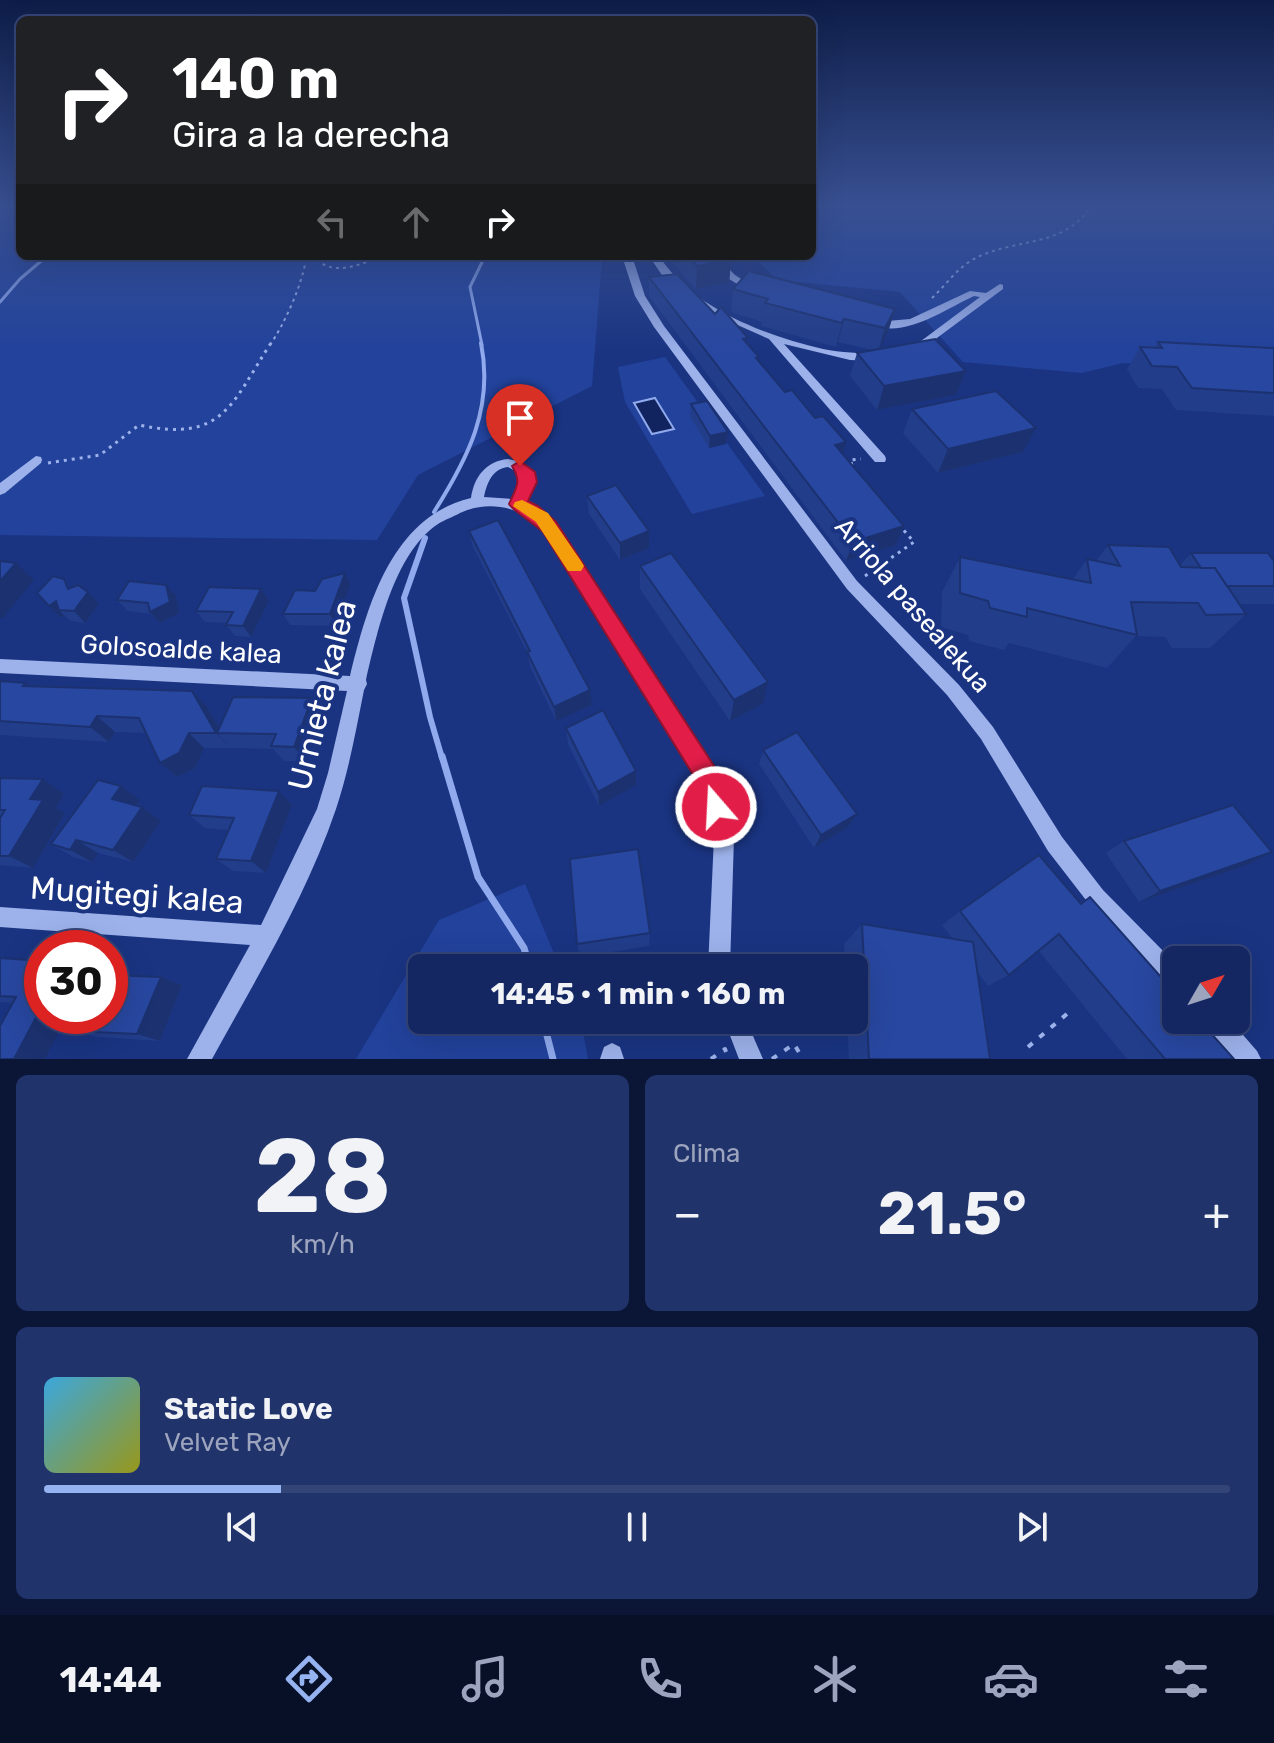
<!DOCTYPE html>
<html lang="es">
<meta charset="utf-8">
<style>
:root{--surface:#142762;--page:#21336b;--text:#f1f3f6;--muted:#9da5be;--line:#347;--accent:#95b2f1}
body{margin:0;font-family:Rubik,sans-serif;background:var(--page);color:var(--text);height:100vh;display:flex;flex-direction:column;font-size:30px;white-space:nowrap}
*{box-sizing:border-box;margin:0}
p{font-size:26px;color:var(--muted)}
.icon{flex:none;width:44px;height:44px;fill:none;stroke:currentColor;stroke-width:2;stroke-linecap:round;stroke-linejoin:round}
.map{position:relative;height:1059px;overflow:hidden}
.drawer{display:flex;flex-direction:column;gap:16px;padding:16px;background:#0b1536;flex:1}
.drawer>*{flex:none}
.guide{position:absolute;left:16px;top:16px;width:800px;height:244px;border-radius:12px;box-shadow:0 8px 32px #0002,0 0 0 2px var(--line);background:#202124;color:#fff;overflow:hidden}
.needle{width:52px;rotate:51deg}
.fabs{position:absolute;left:1162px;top:946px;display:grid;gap:16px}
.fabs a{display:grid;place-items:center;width:88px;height:88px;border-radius:12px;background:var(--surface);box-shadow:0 8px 32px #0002,0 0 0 2px var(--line);font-size:40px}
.speed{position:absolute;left:24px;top:930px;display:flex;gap:16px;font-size:40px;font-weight:700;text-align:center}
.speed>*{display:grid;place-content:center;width:104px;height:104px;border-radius:50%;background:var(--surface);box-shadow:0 8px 32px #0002,0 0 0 2px var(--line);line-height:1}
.speed .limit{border:12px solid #d22;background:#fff;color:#111}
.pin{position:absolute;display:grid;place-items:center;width:68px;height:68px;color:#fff;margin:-82px -34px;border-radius:50% 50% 50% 0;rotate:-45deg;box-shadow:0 0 8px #0007}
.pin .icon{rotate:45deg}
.me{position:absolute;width:88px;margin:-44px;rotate:341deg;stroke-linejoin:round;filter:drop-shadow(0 0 6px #0008)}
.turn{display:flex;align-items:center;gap:28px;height:168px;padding:0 24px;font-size:36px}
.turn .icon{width:104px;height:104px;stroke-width:2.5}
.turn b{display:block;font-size:56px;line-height:68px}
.lanes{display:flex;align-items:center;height:76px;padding:0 24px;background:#0003;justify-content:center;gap:40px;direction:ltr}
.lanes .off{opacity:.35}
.big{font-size:60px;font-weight:700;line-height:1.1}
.drawer .widget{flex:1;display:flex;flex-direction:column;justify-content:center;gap:12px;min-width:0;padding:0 28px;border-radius:12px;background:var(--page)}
.drawer .dial{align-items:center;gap:0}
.dial b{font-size:104px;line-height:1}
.song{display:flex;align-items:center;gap:24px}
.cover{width:96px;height:96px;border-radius:12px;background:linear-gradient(135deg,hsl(200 70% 55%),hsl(60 70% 35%))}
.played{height:8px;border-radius:4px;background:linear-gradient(90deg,var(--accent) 20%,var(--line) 20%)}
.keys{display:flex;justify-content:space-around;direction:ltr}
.heat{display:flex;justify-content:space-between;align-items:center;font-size:44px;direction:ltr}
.drawer .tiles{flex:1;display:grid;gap:16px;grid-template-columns:1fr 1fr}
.widget:last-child{grid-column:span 2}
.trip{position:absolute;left:408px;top:954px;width:460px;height:80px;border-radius:12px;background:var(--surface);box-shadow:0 8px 32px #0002,0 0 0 2px var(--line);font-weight:700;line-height:80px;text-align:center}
.tab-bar{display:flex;height:128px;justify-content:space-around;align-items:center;background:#081027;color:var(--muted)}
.tab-bar .icon{width:56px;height:56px}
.tab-bar .selected{color:var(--accent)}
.tab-bar b{font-size:36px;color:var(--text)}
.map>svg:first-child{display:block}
.green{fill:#22429b}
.water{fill:#112460;stroke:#90aaed;stroke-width:2}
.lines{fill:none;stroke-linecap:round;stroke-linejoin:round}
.stream-far3{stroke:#90aaed;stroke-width:3}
.stream-far2{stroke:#90aaed;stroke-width:4}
.stream-far1{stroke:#90aaed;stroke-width:6}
.stream{stroke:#90aaed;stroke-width:7}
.path-far2{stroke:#9db2eb;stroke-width:2;stroke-dasharray:3 4;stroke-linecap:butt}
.path-far1{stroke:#9db2eb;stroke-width:3;stroke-dasharray:3 5;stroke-linecap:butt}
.path{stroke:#9db2eb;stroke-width:4;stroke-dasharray:6 9;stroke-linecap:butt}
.minor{fill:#9db2eb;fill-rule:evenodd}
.wall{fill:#223d8a}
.shaded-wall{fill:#1c3270}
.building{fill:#2847a0;stroke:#1c3270;stroke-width:2}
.route{fill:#e11d48;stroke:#92132f;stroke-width:2}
.slow{fill:#f59e0b}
.labels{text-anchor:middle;stroke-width:8;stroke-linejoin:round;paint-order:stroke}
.street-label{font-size:26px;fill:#fff;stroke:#1a3482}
.near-street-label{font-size:32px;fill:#fff;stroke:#1a3482}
</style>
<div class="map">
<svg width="1274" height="1059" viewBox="0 0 1274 1059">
<rect width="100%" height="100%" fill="#1a3482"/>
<!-- green -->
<g class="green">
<path d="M0 205H20V256H610L602 259 592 386 418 475 377 540 0 535Z"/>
<path d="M812 205H1274V350L1256 367 1123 363 1082 373 963 362 900 292 777 280 753 256H812Z"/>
<path d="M665 357 765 496 692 514 625 402 618 367Z"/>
<path d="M525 884 560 968H422V1020H581L588 1059H356L439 920Z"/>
</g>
<!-- water -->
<path class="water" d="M655 398 674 429 652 434 634 403Z"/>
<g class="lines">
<!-- stream-far3 -->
<g class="stream-far3">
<path d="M0 302 20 279 47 256"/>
<path d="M482 345 470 287 485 256"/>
</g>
<!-- stream-far2 -->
<path class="stream-far2" d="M434 512C468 458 494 408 481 343"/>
<!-- stream-far1 -->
<path class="stream-far1" d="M425 538 404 598 430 717 442 758"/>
<!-- stream -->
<g class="stream">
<path d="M442 756 478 877 524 948 530 968"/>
<path d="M543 1020 553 1059"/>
</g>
<!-- path-far2 -->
<g class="path-far2">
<path d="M932 298C946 285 957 268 974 259 1015 237 1064 249 1092 205"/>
<path d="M270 345C285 323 302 285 306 259H316C335 277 361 264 382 256"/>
</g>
<!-- path-far1 -->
<g class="path-far1">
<path d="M48 463 100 455 139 425C224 443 231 404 271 343"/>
<path d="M852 465 850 460 861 459"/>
<path d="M865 576 914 542 901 527"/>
</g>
<!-- path -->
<g class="path">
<path d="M1028 1047 1068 1013"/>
<path d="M711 1059 725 1049 726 1052"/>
<path d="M772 1059 794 1044 803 1059"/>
</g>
<!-- minor -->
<g class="minor">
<path d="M622 256H632L645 296 664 326 857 581 959 685 993 727 1062 837 1103 890 1176 964V991L1168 988 1089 904 1048 851 981 739 947 695 847 589 654 327 635 296Z"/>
<path d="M649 256H659C693 308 763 335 823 349 841 353 860 352 878 356V360L874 361 850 360 784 344 885 456 886 459 885 462H875L769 339 715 315 686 297 664 278Z"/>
<path d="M706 256H716L735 275 760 291 752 293 729 279Z"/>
<path d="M1000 284 1003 285V289L918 352H910L909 350 980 297 974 296C943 310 901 342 867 322L872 319 887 321 910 319 970 291 986 293Z"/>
<path d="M36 456 41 457 42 460 41 463 5 493 0 495V483Z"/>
<path d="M508 459 522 462 532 469 535 482 525 502 547 513 717 777 734 837 730 968H708L714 837 700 780 537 521C513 506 486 501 460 513 453 517 444 520 438 524 394 553 377 633 366 680L367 684 364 690C356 730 349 770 336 809 306 897 257 977 212 1059H187L250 945 0 927V907L261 925 317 809 328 773 347 691 0 673V659L350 676C367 607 391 517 471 498 474 477 486 461 508 459ZM508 467 521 474V482L513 499 484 497C487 483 492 469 508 467Z"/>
<path d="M724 1020H746L763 1059H739Z"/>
<path d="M1204 1020H1230L1257 1051 1261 1059H1234L1207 1028Z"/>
<path d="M612 1043 620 1047 624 1059H600L604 1047Z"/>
</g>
</g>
<!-- wall -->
<g class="wall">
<path d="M667 256H727L731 260 729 283 696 289Z"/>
<path d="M649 277 715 314 747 344 758 361 843 454 896 545 846 561 649 296Z"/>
<path d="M733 289 895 309 888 332 879 349 966 371 956 395 877 410 850 376 857 353 871 350 838 342 836 347 761 326 762 322 731 312Z"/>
<path d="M1158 342 1274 348V416L1176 410 1162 389 1138 388 1127 369 1140 347 1154 348Z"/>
<path d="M691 404 728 432 726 444 709 448 690 416Z"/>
<path d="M912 409 1023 452 938 473 903 433Z"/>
<path d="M587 496 649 531V548L620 560 589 514Z"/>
<path d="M469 531 592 705 556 721 530 667 527 652 473 547Z"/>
<path d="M1108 545 1180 565 1191 553 1274 561V604H1239L1246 614 1210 648H1172L1165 637 1136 636 1107 668 1009 643 1004 650 969 641 968 635 941 627 942 592 960 557 1072 580 1087 559 1096 561Z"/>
<path d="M640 566 763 704 730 721 640 589Z"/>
<path d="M345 573 350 585 336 626 290 625 283 614 315 591Z"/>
<path d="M73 587 99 604 85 623 71 621 64 615 61 618 37 593Z"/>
<path d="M261 589 269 601 251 637 235 636 226 625 227 623 205 622 196 611Z"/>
<path d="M176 596 179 613 160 623 152 614 128 611 117 600Z"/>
<path d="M0 681 30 687 207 707 219 728 312 698 322 714 306 761H284L273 749 231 748 230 747 231 748H204L195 768 177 777 160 763 146 733 115 732 109 742 0 735Z"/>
<path d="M566 728 636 771V785L599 806 568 744Z"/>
<path d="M763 750 857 814 848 827 814 848 759 764Z"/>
<path d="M0 778 43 779 64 794 56 808 65 813 33 868 0 865Z"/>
<path d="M279 791 292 805 266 873 233 871 216 859 229 830 205 828 189 815Z"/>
<path d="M140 800 137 806 161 821 133 862 98 853 92 862 73 857 51 844Z"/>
<path d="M1124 841 1272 852 1247 865 1139 902 1106 853Z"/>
<path d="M1090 897 1234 1059H1127L1039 951 1009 975 988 986 977 972 990 1059H849L847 1020H854V968H845L844 944 862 924 953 939 942 925 960 911 1080 903Z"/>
<path d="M650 933 649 946 580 957 577 944Z"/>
<path d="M0 958 42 961 13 1003 0 1002Z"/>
<path d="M161 977 182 985 160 1041 98 1037 73 1031Z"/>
</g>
<!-- shaded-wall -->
<g class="shaded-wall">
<path d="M731 260 729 283 696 289 697 266Z"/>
<path d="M895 309 888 332 878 352 885 328Z"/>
<path d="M844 319 838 342 836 347 842 323Z"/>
<path d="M966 371 956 395 877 410 884 386Z"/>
<path d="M1036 428 1023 452 938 473 948 449Z"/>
<path d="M728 432 726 444 709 448 710 436Z"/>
<path d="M846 442 840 462 835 445Z"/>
<path d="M904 526 896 545 846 561 853 542Z"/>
<path d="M649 531V548L620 560V543Z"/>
<path d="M16 563 34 580 2 619 0 617V581Z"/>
<path d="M345 573 350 585 336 626 330 614Z"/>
<path d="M166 585 176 596 179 613 160 623 150 612Z"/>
<path d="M261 589 269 601 251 637 243 626Z"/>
<path d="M88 592 99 604 85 623 74 611Z"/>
<path d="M56 601 59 610 64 615 61 618 49 606Z"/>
<path d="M768 682 763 704 730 721 734 700Z"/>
<path d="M590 690 592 705 556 721 554 707Z"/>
<path d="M192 691 207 707 222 733H217L231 748 216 733Z"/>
<path d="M312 698 322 714 306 761 294 747Z"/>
<path d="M97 716 115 732 109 742 90 727Z"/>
<path d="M189 733 204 748 195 768 177 777 160 763Z"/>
<path d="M636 771V785L599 806 598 792Z"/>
<path d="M43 779 64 794 56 808 65 813 33 868 9 856 30 799Z"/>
<path d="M121 786 140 800 131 813 112 799Z"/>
<path d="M279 791 292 805 266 873 251 861Z"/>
<path d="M142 807 161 821 133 862 113 850Z"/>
<path d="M857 814 848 827 814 848 821 835Z"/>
<path d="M76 840 98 853 92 862 70 850Z"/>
<path d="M1272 852 1247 865 1139 902 1160 891Z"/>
<path d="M161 977 182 985 160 1041 137 1034Z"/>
<path d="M42 1006V1016H67L45 1059H14Z"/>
</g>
<!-- building -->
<g class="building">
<path d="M688 256H727L731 260 697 266Z"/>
<path d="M749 271 895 309 885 328 844 319 842 323 765 303 768 299 733 289Z"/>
<path d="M677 274 715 314 721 307 748 338 743 339 759 357 756 358 785 392 792 390 815 418 823 416 846 442 835 445 904 526 853 542 649 277Z"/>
<path d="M935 339 966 371 884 386 857 353Z"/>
<path d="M1158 342 1274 348V393L1192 388 1177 367 1152 366 1140 347 1162 348Z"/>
<path d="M996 391 1036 428 948 449 912 409Z"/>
<path d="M707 401 728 432 710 436 691 404Z"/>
<path d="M616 485 649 531 620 543 587 496Z"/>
<path d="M498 520 590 690 554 707 527 652 530 651 469 531Z"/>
<path d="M1108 545 1169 547 1181 567 1215 568 1246 614 1206 615 1198 603 1131 602 1137 635 1027 608V617L990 608 988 601 960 593V557L1091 583 1087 559 1120 566Z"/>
<path d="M671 553 768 682 734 700 640 566Z"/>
<path d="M1191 553H1268L1274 561V586H1227L1215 568H1201Z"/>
<path d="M0 561 16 563 0 581Z"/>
<path d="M345 573 330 614H283L295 590 315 591 322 579Z"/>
<path d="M53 576 64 579 68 589 78 585 88 592 74 611 59 610 56 601 49 606 37 593Z"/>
<path d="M129 581 166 585 170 602 150 612 148 603 117 600Z"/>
<path d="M209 587 261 589 243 626 226 625 233 612 196 611Z"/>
<path d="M0 681 26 683 23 686 192 691 216 733H189L179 753 160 763 139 718 97 716 90 727 0 721Z"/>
<path d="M233 697 312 698 294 747 271 746 276 734 217 733Z"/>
<path d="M603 710 636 771 598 792 566 728Z"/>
<path d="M797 732 857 814 821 835 763 750Z"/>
<path d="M0 778 43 779 30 799 43 800 9 856H0V818L5 810H0Z"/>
<path d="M98 780 121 786 112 799 142 807 113 850 76 840 70 850 51 844Z"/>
<path d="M202 786 279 791 251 861 216 859 234 818 189 815Z"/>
<path d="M1233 805 1272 852 1160 891 1124 841Z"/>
<path d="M638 849 650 933 577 944 570 859Z"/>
<path d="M1039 855 1081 904 1090 897 1176 994V1020H1199L1234 1059H1165L1059 934 1009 975 960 911Z"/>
<path d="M862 924 973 942 990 1059H869Z"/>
<path d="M0 958 42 961V1006L14 1059H0V1026L16 997 0 996Z"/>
<path d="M110 975 161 977 137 1034 73 1031 79 1016H110Z"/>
</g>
<!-- sky -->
<linearGradient id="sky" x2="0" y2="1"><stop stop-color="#0e1d48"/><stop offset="0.58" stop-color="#385092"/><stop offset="1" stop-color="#385092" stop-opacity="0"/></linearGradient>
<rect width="1274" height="354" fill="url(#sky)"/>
<!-- route -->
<path class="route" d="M520 461 535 472 537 482 528 501 538 506 556 522 716 769 728 807 725 815 716 819 707 815 697 781 543 532C534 523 513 511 509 504 516 488 522 482 512 466Z"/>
<!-- slow -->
<path class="slow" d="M522 500 548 513 581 561 584 566 581 571H568L536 522 513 506 515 502Z"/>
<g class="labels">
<!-- street labels -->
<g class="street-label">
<text transform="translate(913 605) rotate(49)" y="9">Arriola pasealekua</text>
<text transform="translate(181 649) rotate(3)" y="9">Golosoalde kalea</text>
</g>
<!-- near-street labels -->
<g class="near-street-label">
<text transform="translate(322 695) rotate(-76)" y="11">Urnieta kalea</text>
<text transform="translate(137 895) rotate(4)" y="11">Mugitegi kalea</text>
</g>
</g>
</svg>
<div class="fabs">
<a><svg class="needle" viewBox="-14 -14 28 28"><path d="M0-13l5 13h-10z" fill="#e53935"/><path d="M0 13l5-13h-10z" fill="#9da5be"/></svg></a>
</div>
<div class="speed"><div class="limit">30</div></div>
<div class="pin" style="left:520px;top:466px;background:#d93025"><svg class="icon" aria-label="arrive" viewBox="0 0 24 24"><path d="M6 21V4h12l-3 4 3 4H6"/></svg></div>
<svg class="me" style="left:716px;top:807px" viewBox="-20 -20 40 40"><circle r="17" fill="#e11d48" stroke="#fff" stroke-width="3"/><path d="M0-11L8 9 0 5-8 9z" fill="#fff"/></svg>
<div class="trip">14:45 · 1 min · 160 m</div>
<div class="guide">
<div class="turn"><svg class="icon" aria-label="right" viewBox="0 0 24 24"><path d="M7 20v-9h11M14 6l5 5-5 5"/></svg><div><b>140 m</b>Gira a la derecha</div></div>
<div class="lanes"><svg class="icon off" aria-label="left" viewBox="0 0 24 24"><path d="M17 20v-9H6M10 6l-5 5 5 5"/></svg><svg class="icon off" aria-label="ahead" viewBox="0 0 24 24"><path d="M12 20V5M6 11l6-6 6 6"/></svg><svg class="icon" aria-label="right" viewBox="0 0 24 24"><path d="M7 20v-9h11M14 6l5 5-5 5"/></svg></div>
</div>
</div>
<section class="drawer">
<div class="tiles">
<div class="widget dial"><b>28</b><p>km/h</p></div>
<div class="widget"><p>Clima</p>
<div class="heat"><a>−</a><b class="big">21.5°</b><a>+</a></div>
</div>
<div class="widget">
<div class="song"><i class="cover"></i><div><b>Static Love</b><p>Velvet Ray</p></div></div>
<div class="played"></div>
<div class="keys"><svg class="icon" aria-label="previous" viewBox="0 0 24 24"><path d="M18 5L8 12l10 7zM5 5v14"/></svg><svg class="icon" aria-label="pause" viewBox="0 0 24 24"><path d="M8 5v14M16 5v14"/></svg><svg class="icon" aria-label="next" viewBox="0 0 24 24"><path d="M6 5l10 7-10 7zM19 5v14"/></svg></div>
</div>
</div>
</section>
<nav class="tab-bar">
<b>14:44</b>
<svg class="icon selected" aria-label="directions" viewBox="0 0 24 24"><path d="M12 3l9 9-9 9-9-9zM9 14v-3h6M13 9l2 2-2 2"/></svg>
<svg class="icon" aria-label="music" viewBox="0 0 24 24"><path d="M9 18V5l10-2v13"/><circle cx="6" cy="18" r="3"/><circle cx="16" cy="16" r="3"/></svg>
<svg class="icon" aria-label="phone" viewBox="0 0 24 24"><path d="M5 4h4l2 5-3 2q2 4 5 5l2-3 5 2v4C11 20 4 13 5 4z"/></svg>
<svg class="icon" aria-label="climate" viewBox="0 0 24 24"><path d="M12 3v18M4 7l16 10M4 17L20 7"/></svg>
<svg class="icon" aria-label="car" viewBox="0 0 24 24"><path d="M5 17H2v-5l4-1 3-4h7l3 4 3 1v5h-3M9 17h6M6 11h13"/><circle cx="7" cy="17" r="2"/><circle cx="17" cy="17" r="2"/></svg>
<svg class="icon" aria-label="filters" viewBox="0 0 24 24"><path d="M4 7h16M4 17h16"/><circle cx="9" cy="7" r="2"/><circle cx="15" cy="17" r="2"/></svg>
</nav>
